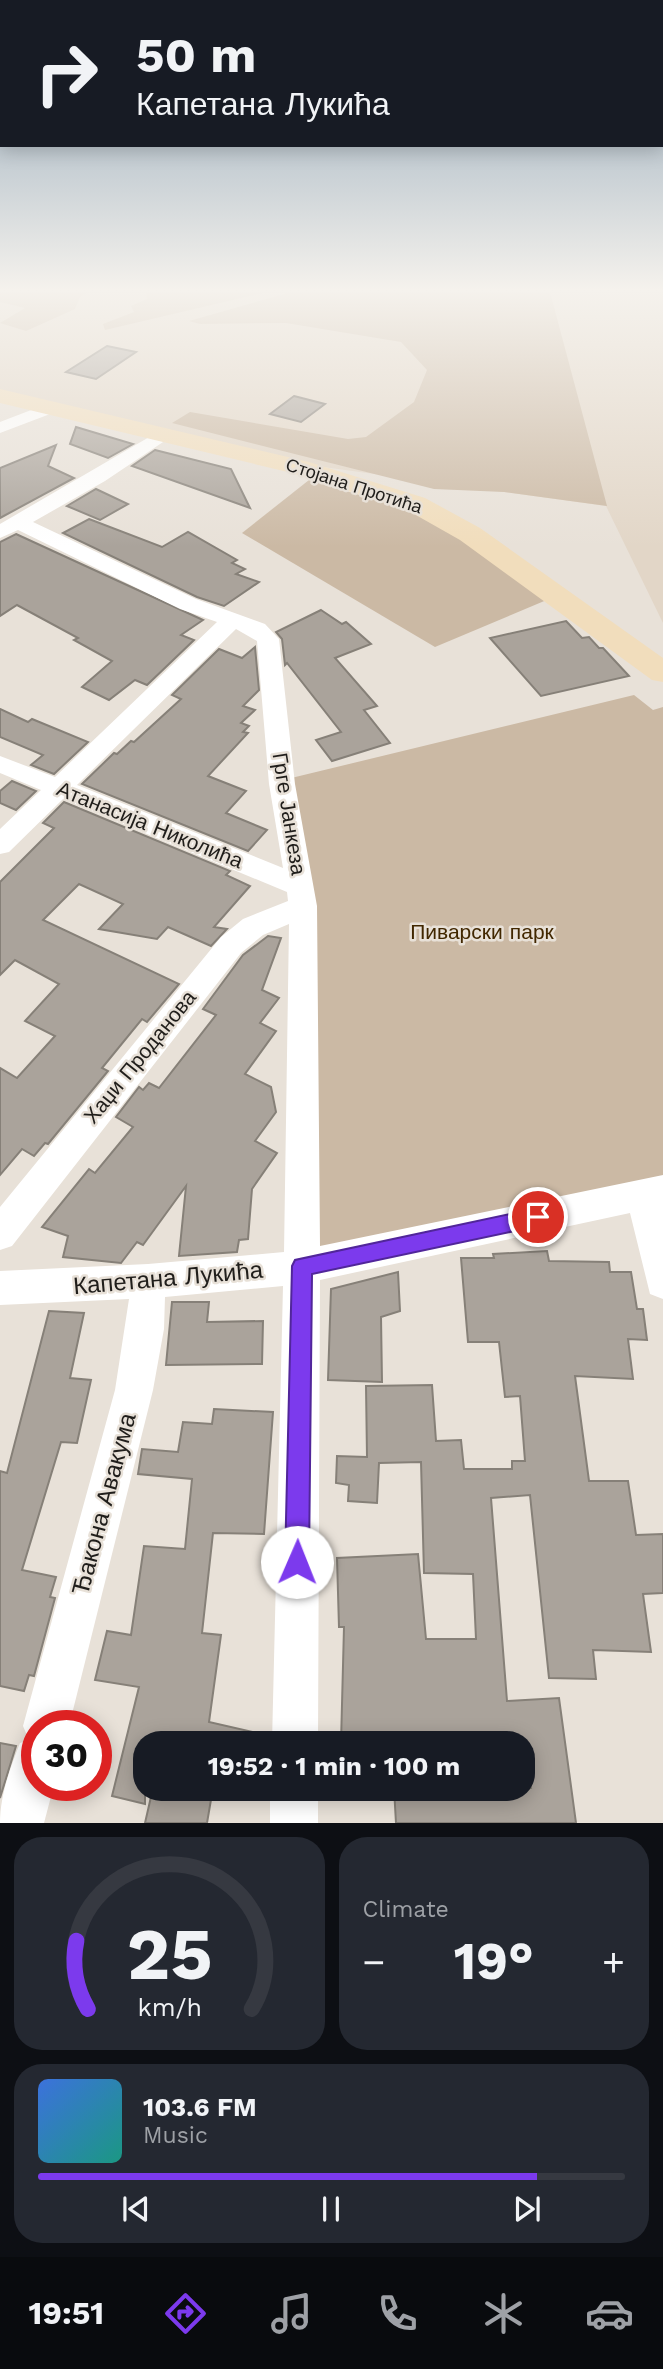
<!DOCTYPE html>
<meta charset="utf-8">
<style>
:root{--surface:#171b24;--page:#242831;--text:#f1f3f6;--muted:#9ea1a6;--line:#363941;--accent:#7c3aed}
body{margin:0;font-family:"Work Sans",sans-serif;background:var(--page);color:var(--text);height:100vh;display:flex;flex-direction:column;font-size:26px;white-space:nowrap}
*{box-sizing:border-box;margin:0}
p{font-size:23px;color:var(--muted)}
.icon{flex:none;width:38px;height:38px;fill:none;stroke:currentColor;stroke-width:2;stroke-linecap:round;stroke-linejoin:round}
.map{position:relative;height:1823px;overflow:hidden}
.side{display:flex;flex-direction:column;gap:14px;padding:14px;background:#0d0f14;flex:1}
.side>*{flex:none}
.banner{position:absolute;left:0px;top:0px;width:663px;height:147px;box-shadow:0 4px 18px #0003;background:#171b24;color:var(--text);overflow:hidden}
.speed{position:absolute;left:21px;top:1710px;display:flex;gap:14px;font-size:35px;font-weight:700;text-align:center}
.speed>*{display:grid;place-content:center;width:91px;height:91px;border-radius:50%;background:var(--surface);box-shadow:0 4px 18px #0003;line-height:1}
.speed .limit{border:10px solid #d22;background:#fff;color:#111}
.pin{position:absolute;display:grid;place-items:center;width:60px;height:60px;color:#fff;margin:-30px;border:4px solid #fff;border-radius:50%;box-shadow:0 2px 7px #0007}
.me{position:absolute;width:77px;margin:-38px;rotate:1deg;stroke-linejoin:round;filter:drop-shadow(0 0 5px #0008)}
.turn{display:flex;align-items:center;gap:24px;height:147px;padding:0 21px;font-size:32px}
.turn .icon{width:91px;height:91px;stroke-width:2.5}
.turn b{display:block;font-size:49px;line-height:60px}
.big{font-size:52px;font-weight:700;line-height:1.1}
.side .tile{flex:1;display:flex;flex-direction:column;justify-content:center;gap:10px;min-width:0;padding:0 24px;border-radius:28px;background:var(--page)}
.side .dial{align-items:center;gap:0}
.dial svg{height:182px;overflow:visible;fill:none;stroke:var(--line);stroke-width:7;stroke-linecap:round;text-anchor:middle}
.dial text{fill:var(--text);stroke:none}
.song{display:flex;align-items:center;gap:21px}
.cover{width:84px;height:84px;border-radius:10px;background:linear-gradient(135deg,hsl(220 70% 55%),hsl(170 70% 35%))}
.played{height:7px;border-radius:4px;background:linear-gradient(90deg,var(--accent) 85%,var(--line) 85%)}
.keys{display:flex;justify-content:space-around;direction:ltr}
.heat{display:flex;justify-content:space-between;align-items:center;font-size:38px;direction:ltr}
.side .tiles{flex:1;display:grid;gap:14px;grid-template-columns:1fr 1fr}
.tile:last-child{grid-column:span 2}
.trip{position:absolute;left:133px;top:1731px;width:402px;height:70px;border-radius:28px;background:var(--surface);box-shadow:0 4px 18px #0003;font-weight:700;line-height:70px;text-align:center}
.tabs{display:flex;height:112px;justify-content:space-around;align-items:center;background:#090b0e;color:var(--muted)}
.tabs .icon{width:49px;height:49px}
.tabs .active{color:var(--accent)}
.tabs b{font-size:32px;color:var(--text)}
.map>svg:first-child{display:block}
.built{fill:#e2d6c7}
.green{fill:#cbb9a4}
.building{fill:#aaa39b;stroke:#868078;stroke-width:2}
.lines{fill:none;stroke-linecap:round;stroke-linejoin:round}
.minor{fill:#fff;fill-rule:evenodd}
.secondary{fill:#f1ddbc;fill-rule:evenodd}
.route{fill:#7c3aed;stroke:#51269a;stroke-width:2}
.labels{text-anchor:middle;stroke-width:5;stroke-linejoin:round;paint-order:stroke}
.far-street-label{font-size:18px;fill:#201e1b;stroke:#e8e1d8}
.street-label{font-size:21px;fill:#201e1b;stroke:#e8e1d8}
.park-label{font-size:21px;fill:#412700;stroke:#e8e1d8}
.near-street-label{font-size:24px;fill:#201e1b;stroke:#e8e1d8}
</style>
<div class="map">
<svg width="663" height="1823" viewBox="0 0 663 1823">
<rect width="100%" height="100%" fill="#e8e1d8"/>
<!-- built -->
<path class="built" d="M0 292H663V623L606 506 280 461 0 397Z"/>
<!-- green -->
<g class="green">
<path d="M0 292H88L80 297 75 309 26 331 0 323 25 308 0 302Z"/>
<path d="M146 292H267L105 330 103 324 134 312 131 306 147 299Z"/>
<path d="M291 292H550L607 506 504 492 434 489 172 423 190 412 348 439 366 437 414 402 427 370 401 342 286 323 200 324 189 321Z"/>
<path d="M309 480 430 516 549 599 435 647 242 533Z"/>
<path d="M634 695 653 710 663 707V1183L304 1256 283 780Z"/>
</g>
<!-- building -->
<g class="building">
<path d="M107 346 136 352 96 379 66 372Z"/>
<path d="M294 396 325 404 301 422 270 414Z"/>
<path d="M76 427 133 444 108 458 70 444Z"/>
<path d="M56 445 48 466 74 478 0 518V468Z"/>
<path d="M155 450 231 469 250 508 132 466Z"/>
<path d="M96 489 128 504 100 520 67 506Z"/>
<path d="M89 519 162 547 188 532 237 560 232 563 245 569 236 574 259 582 224 606 197 597 63 533Z"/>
<path d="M16 534 203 620 181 635 194 640 147 685 135 680 109 700 82 687 112 661 74 640 78 638 17 605 0 616V542Z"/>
<path d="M321 610 342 624 346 622 371 644 335 658 377 706 364 710 390 743 332 761 316 740 341 732 287 663 285 665 282 639 276 632Z"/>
<path d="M566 621 582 638 589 637 599 648H603L629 676 541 696 490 638Z"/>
<path d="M255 647 259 690 243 706 255 710 241 723 249 726 243 732 248 733 208 776 246 791 226 813 267 830 248 851 82 784 114 753 117 754 131 741 134 742 181 699 172 695 219 649 242 658Z"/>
<path d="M0 709 28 722 32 719 88 742 54 774 31 765 43 755 0 737Z"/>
<path d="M12 781 36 791 16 810 0 803V791Z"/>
<path d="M64 802 230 871 226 875 250 886 214 927 227 929 211 946 168 927 157 939 99 929 123 904 79 884 43 920 179 984 147 1022 142 1019 102 1068 108 1071 48 1144 45 1143 34 1156 22 1149 0 1175V1068L17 1078 55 1036 25 1021 59 984 15 960 0 975V882L54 828 43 823Z"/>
<path d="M268 936 281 938 262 990 279 998 260 1023 276 1031 245 1074 271 1087 276 1112 255 1141 277 1153 252 1189 248 1239 239 1240 237 1252 179 1256 186 1186 143 1245 137 1242 121 1263 63 1257 68 1236 42 1227 89 1169 95 1173 133 1127 116 1117 139 1087 143 1090 149 1083 159 1088 216 1015 203 1009 243 955Z"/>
<path d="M547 1251 549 1261 609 1262 610 1272H631L637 1309H643L647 1340 628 1339 633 1379 575 1376 589 1481H628L636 1535 663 1534V1593L643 1594 651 1652 593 1650 596 1679 549 1678 530 1495 491 1498 507 1701 559 1698 576 1823H396L394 1788H531L526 1743H341L344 1627H339L337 1558 418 1554 426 1639H476L473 1574 424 1573 421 1462 379 1463 377 1503 348 1501 349 1485 336 1483 337 1456 367 1457 366 1386 432 1385 436 1441 461 1440 464 1469H512V1461H525L520 1396 505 1397 499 1342H468L461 1258H494L493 1254Z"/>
<path d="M398 1272 400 1311 381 1317 382 1382 328 1380 331 1289Z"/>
<path d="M172 1302H209L207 1322 263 1321 262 1364 166 1365Z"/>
<path d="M49 1311 84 1313 70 1378 91 1380 77 1443 61 1442 22 1570 56 1577 50 1597 55 1598 34 1676 29 1675 24 1691 0 1686V1471L7 1473Z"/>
<path d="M214 1409 273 1412 264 1534 213 1533 202 1633 221 1635 209 1722 257 1733 256 1743H145V1804L112 1796 139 1687 95 1680 107 1631 131 1635 144 1546 185 1549 192 1479 138 1474 142 1449 178 1452 183 1422 212 1424Z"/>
<path d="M0 1743 16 1746 0 1798Z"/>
<path d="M153 1788H213L207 1823H145Z"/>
</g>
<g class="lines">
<!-- minor -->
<g class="minor">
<path d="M52 402 60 407 58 411 0 433V422Z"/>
<path d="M163 429 169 430 172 434 169 438 105 481 33 522 196 599 265 624 279 639 295 784 317 906 320 1246 663 1175V1299L650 1294 630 1213 320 1280 318 1743H272L283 1286 165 1297 164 1329 153 1390 69 1726H37V1785H54L44 1823H0C0 1796 10 1768 20 1743L29 1740 23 1726 115 1390 129 1299 0 1305V1271L148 1264 284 1252 289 924 263 935 241 953 12 1246 0 1250V1207L221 937 243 919 288 901 287 892 63 799 9 852 0 854V829L41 790 0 773V756L55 777 217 622 180 609 18 530 0 538V524ZM236 629 257 641 269 784 283 868 77 785Z"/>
<rect x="270" y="1788" width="48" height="35"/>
</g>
<!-- secondary -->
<path class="secondary" d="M0 389 309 462 425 498 480 528 663 658V682L652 680 460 540 407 510 292 473 0 403Z"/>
</g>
<!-- sky -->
<linearGradient id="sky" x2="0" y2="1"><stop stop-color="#89a0b3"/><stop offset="0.53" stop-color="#f5f2ed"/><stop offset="1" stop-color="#f5f2ed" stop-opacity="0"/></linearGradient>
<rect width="663" height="547" fill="url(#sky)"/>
<!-- route -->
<path class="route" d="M538 1208 545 1210 548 1217 545 1223 538 1226 312 1274 309 1562 306 1570 297 1574 289 1570 285 1562 292 1266 295 1260Z"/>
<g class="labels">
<!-- far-street labels -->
<g class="far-street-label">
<text transform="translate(354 486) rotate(18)" y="6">Стојана Протића</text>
</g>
<!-- street labels -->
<g class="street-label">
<text transform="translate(289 814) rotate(81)" y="7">Грге Јанкеза</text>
<text transform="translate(150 825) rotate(22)" y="7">Атанасија Николића</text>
<text transform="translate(140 1057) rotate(-51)" y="7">Хаџи Проданова</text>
</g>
<!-- park labels -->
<g class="park-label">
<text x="482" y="939">Пиварски парк</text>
</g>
<!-- near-street labels -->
<g class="near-street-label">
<text transform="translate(168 1278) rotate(-5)" y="8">Капетана Лукића</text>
<text transform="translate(104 1504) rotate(-75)" y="8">Ђакона Авакума</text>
</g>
</g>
</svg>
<div class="speed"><div class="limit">30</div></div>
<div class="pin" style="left:538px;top:1217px;background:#d93025"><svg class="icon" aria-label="arrive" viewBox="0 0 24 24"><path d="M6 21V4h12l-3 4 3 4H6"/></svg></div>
<svg class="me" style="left:297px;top:1562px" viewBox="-20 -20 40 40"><circle r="19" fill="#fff"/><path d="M0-13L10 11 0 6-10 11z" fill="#7c3aed"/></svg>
<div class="trip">19:52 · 1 min · 100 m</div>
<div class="banner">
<div class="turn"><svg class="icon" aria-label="right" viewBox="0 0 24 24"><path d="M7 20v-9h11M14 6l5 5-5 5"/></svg><div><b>50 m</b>Капетана Лукића</div></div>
</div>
</div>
<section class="side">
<div class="tiles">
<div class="tile dial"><svg viewBox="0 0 100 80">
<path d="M14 69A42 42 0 1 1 86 69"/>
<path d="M14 69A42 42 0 0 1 9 39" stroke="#7c3aed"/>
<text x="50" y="56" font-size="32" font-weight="700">25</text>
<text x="50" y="72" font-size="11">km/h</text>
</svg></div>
<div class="tile"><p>Climate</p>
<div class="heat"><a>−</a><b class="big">19°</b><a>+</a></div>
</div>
<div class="tile">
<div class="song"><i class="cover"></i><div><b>103.6 FM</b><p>Music</p></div></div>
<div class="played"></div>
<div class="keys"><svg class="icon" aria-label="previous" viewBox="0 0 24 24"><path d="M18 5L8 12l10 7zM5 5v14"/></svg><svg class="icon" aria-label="pause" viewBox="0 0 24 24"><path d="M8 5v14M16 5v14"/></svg><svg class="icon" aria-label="next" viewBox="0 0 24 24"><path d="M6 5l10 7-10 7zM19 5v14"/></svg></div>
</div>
</div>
</section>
<nav class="tabs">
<b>19:51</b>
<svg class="icon active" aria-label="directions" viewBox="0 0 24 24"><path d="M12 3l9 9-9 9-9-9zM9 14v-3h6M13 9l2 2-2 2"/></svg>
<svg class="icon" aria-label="music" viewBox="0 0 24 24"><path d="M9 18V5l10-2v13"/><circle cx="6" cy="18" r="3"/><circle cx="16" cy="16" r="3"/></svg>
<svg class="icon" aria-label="phone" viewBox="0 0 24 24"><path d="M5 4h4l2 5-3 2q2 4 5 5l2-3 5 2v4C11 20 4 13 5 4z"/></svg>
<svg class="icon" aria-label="climate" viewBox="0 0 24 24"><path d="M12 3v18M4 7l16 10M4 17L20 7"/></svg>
<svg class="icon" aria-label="car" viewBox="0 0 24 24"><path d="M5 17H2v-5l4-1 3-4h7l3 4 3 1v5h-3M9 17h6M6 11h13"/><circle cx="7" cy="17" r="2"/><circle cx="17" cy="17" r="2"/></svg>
</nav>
